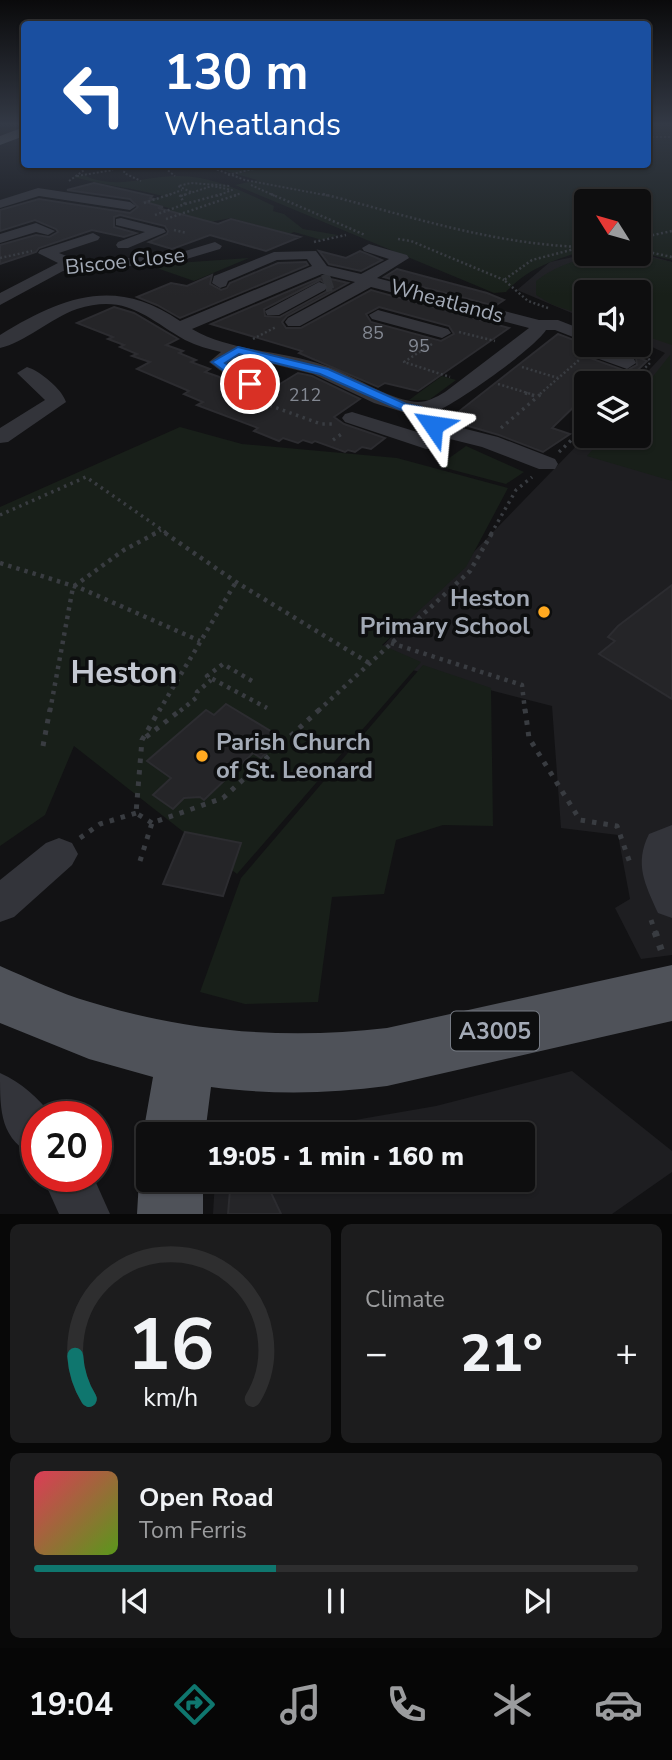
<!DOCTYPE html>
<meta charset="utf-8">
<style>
:root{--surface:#0e0e0f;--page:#1c1c1d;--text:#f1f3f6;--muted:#9b9c9e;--line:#2e2e2f;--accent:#0f766e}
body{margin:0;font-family:"Nunito Sans",sans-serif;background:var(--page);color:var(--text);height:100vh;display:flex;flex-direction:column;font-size:26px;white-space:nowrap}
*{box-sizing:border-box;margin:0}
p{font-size:23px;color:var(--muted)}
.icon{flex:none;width:38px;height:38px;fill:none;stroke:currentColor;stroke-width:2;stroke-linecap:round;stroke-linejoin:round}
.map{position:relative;height:1214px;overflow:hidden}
.drawer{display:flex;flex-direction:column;gap:10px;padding:10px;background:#080808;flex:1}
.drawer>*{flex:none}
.banner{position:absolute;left:21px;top:21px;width:630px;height:147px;border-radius:7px;box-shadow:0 2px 5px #0004,0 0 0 2px var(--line);background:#1a4fa0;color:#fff;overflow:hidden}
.needle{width:46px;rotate:307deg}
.buttons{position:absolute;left:574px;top:189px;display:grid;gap:14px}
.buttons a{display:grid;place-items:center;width:77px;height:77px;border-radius:7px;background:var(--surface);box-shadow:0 2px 5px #0004,0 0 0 2px var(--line);font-size:35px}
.speed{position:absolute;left:21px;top:1101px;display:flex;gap:14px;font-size:35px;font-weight:700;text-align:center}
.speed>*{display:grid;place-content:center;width:91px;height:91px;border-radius:50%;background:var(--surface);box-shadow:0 2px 5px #0004,0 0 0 2px var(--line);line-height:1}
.speed .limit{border:10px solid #d22;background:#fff;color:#111}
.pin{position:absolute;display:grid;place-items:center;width:60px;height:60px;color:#fff;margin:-30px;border:4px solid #fff;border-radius:50%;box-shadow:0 2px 7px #0007}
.me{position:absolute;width:77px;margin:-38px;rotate:302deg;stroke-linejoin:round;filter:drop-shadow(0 0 5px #0008)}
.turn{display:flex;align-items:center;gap:24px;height:147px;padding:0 28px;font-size:32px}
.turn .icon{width:91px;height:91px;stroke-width:2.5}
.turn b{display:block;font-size:49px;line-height:60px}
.big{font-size:52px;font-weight:800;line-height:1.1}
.drawer .card{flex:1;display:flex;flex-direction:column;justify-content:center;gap:10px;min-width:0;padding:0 24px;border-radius:10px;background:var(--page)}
.drawer .dial{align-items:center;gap:0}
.dial svg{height:182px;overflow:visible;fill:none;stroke:var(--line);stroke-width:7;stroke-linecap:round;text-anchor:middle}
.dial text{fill:var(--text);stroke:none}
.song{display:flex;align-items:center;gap:21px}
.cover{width:84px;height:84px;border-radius:10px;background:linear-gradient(135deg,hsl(350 70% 55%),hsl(90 70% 35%))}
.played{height:7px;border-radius:4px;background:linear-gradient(90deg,var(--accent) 40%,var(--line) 40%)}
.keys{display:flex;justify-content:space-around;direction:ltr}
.heat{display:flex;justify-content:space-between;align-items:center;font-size:38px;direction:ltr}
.drawer .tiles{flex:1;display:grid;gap:10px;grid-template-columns:1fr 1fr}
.card:last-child{grid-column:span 2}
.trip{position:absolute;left:136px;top:1122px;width:399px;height:70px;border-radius:7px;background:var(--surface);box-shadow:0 2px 5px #0004,0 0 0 2px var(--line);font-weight:800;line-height:70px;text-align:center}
.tab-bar{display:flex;height:112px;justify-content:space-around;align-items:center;background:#060606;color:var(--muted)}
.tab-bar .icon{width:49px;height:49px}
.tab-bar .current{color:var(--accent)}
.tab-bar b{font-size:32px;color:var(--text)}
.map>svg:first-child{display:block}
.built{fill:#1e1e21}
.green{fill:#181f19}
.building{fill:#252528;stroke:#2c2c30;stroke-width:2;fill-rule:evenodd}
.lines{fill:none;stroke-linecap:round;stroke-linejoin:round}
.minor-tunnel-far1{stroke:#2f3034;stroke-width:14;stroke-dasharray:14 7;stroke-linecap:butt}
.minor-tunnel{stroke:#2f3034;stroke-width:18;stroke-dasharray:18 9;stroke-linecap:butt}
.path-far5{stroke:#393c41;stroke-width:2;stroke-dasharray:2 2;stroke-linecap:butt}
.path-far4{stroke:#393c41;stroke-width:2.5;stroke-dasharray:2 2.5;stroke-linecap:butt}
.path-far3{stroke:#393c41;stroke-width:3.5;stroke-dasharray:2.5 4.5;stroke-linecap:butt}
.path-far2{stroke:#393c41;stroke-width:4.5;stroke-dasharray:3.5 5;stroke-linecap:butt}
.path-far1{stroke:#393c41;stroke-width:5;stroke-dasharray:4.5 7;stroke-linecap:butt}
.path{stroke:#393c41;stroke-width:7;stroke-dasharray:5 9;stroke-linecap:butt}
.minor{fill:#33343a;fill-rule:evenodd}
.major{fill:#4f5259;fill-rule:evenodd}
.highway{fill:#5f636b;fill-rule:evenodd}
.route{fill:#1a73e8;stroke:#114b97;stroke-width:2}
.poi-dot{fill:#ffa920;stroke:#0d0e0f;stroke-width:2.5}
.labels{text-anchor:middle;stroke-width:7;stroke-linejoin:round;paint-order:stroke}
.far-number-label{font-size:18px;fill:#838892}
.far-street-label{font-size:21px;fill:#a3aab6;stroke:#0d0e0f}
.shield{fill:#0d0e0f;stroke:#767b84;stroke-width:2}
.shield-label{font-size:23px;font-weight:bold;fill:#a3aab6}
.poi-label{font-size:24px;font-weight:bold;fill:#a3aab6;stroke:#0d0e0f;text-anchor:end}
.district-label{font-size:32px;font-weight:bold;fill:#c4c8d2;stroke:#0d0e0f}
</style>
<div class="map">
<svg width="672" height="1214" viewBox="0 0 672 1214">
<rect width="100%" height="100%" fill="#121214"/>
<!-- built -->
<g class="built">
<path d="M639 253 672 262V955L641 959 615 908 630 899 618 835 561 828 552 706 370 659 586 436H639V383H637L665 353 639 341V292H586V319L517 290 550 262 587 254Z"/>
<path d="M572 1071 672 1151V1172L612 1214H213L215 1180H523V1134H274L436 1106Z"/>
</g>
<!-- green -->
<g class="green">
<path d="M648 125H672V260L639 252V201H586V250C555 260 529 267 506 292L494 293 235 185 257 180 226 171 216 165 648 164Z"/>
<path d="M83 175C117 190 140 177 175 176 211 175 242 191 274 206L273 211 284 214 303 229 338 235 322 240 294 232 275 239 271 229 231 218 210 222 181 214 155 223 144 219 172 209 147 202 163 196C132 188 104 185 73 177Z"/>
<path d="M603 254H634L672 262V345L639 334V292H586V316L553 305 536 295V281C557 265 577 260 603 254Z"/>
<path d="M249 258 194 281 148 265Z"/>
<path d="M670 355 672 481 587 456 604 436H639V394Z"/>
<path d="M442 376 456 380 429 400H409Z"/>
<path d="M180 427 242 444 397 458 508 488 466 567 382 645 421 662 237 874 74 746 45 815 0 846V507Z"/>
<path d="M466 446 524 472 506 484 438 466Z"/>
<path d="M423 665 491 688 493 826 443 825 396 840 384 894 332 897 318 1002 245 1004 200 992 241 878Z"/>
</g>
<!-- building -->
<g class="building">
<path d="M94 183 152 196 150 198 154 199 145 202 163 207 158 208 218 224 231 219 300 237 266 251 210 235 172 249 149 242 167 234 168 231 165 226 120 215 114 217V227L136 233 124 237 92 230 39 248 36 252 0 264V245L36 235 49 237 58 232 56 229 35 220 0 231V210L39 199 130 213 138 207 130 199 67 190Z"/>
<path d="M319 251 346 258 360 251 382 260 361 271 329 264Z"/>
<path d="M306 262 308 265 180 318 157 305 137 297 171 283 187 286 212 275 210 284 221 290 227 288 230 283 278 263Z"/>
<path d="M397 269 487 293 504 300 495 306 384 277Z"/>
<path d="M322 277 348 283 287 316 282 322 286 328H301L371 290 509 328 418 391 385 383 378 387 299 353 302 351 211 324ZM320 280 329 286 326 292 280 317 265 316 264 309ZM379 307 449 326 454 334 441 341 371 322 366 314Z"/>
<path d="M114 307 134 313 178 339 166 345 183 351 179 353 196 360 191 362 210 369 205 372 228 380 241 390 265 393 298 373 312 376 360 399 334 417 344 424 385 438 371 449 362 447 355 452 348 450 345 452 315 441 312 443 303 440 298 443 283 438 279 441 254 431 258 428 197 405 203 402 184 394 189 391 137 369 150 362 132 356 137 354 120 347 124 345 108 339 113 337 77 323Z"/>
<path d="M558 334 587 345 584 352 587 357 626 371 637 365 636 358 611 347 647 361 624 383H586V395L552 428 570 434 543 452 499 435 448 420Z"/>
<path d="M672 585V699L599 654 615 641 608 637 618 626Z"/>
<path d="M226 704 282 738 261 758 253 753 204 800 200 797 184 798 173 809 153 795 171 778 147 761 206 710 214 715Z"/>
<path d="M185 832 241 843 223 896 163 884Z"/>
<path d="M237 1180H265L281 1214H228L230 1190Z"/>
</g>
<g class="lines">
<!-- minor-tunnel-far1 -->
<path class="minor-tunnel-far1" d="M326 283 332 281"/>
<!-- minor-tunnel -->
<path class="minor-tunnel" d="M324 284 330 282"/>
<!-- path-far5 -->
<g class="path-far5">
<path d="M648 137H672"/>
<path d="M137 164 166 169 175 176"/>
<path d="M202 164 245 180 330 196"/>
<path d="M125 167 124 173 141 181"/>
<path d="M228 175 274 164"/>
<path d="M77 176 113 170"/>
<path d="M69 181 87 168 127 164"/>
<path d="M251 185 275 196"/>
<path d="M191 192 178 186 191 183 230 186"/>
<path d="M166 196 182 190"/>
<path d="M181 196 212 186 232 190 217 196"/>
<path d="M234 196 241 193"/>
</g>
<!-- path-far4 -->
<g class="path-far4">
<path d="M271 194 365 235"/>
<path d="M323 194C409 216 492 244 582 247"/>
<path d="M144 203 171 194"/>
<path d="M185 204 180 196 187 194"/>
<path d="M185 204 222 194"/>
<path d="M155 215 185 204"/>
<path d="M166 219 239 194"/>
<path d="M174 230 187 233"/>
<path d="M639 238 672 231"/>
<path d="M398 239 411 241 504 280"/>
<path d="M314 242 346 235"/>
<path d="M639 250 672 257"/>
<path d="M0 258 32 251"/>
<path d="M548 308 528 301 504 280 532 260 586 246"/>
<path d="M459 332 495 341"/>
<path d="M253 339 276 327"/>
<path d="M432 344 404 362 450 377"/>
<path d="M639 344C646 349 648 355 650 363L645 368"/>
<path d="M522 367 558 378"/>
<path d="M629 383 637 376"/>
<path d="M498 384 531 394"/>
<path d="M540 394 579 360"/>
</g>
<!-- path-far3 -->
<g class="path-far3">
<path d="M525 393 536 396"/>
<path d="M263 403 321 424H335"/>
<path d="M501 428 542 393"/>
<path d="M333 440 343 433"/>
<path d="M559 452 586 426"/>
<path d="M0 515 86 477 168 534"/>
<path d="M153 534 161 530"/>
<path d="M491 534 516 490 532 477"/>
</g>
<!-- path-far2 -->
<g class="path-far2">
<path d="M165 533 236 582 369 663"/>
<path d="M0 563 80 588 200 641"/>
<path d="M391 643 522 685 525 711"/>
<path d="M252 681 223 664 207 676 267 708"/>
<path d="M50 711 73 587 124 550 156 533"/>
<path d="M159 711 236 582"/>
<path d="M180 711 196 698 197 692 211 680"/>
<path d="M318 711 470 571 492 533"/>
</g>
<!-- path-far1 -->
<g class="path-far1">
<path d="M525 709 529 738 580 820 617 826 630 863"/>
<path d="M146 737 182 709"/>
<path d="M43 746 50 709"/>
<path d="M152 823 136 813 142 740 160 709"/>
<path d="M80 838 100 824 136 813"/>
<path d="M140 861 152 823 223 798 320 709"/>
<path d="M651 920 656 934"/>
</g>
<!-- path -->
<path class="path" d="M655 932 664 958"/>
<!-- minor -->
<g class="minor">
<path d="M38 188 130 202 136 206 130 210 39 196 0 208V200Z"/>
<path d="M121 218 164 229 166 232 128 248H118L116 245 118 242 145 232 116 225V219Z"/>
<path d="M36 223 55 231 48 235 36 232 0 243V234Z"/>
<path d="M93 233 100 237 98 240 59 253 69 257 70 262 172 255 215 242 222 246 220 249 173 263 63 271 0 305V293L58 263 38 253 40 250Z"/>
<path d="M369 244 407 255 409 258 377 278 539 320H558L586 331V342L555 330H546C535 348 453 407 432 413L450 425 498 437 555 459 558 464 555 469H539L482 447 446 438 448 440 445 445 426 449 345 422 342 418 345 414 352 412 427 435 435 434 409 414 374 403 313 374 240 356 231 362 260 384 257 388H243L209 362 221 352C209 349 197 346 185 340 147 318 126 293 77 309 51 318 24 343 0 348V335C62 297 115 276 180 321L312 266 307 259 277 260 228 281 226 286 220 288 212 283 214 276 274 252 316 251 327 266 361 274 389 259 364 251 362 248ZM322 274 355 282 288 318 285 322 288 326H300L371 287 529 328 445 392C433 399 424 404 410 401 380 395 354 375 326 366 282 350 231 352 192 329Z"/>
<path d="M319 282 325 284 327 287 325 290 279 315H267L265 311Z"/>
<path d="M378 310 448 329 451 333 442 338 372 319 369 315Z"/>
<path d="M590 345H609L606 349 634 359 636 363 627 369 588 355 586 351Z"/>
<path d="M27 367C40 371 62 389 66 402L8 442 0 443V428L45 400 17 373Z"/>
<path d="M672 825V918L658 913C645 884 634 864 649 834Z"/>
<path d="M59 838 72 843 78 854 72 865 14 917 0 922V880L46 843Z"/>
<path d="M0 1073C23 1083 37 1098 53 1116H37V1158C0 1139 0 1113 0 1073Z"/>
<path d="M42 1176H93L110 1214H59Z"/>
</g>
<!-- major -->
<g class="major">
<path d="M672 965V1021L387 1086C328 1094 271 1095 211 1087L205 1134H149V1149L143 1134 153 1077 89 1059 0 1023V966C30 979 59 993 90 1002 187 1032 286 1040 387 1028Z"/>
<path d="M148 1157 149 1180H203V1214H137L139 1180Z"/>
</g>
<!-- highway -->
<path class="highway" d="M24 127V136L0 145V136Z"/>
</g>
<!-- sky -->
<linearGradient id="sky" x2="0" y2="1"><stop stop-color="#0a0a0b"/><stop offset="0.42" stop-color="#333945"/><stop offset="1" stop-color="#333945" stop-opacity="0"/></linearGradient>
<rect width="672" height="295" fill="url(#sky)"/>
<!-- route -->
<path class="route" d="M238 347 328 369 406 404 421 407 439 425 428 427 413 412 399 409 320 374 239 354 225 363 256 384 246 387 212 362Z"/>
<!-- markers -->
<g class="poi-dot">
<circle cx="544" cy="612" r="7"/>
<circle cx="202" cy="756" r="7"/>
</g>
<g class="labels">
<!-- far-number labels -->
<g class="far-number-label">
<text x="373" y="339">85</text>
<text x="419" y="352">95</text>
<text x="305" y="401">212</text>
</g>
<!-- far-street labels -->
<g class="far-street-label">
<text transform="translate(125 261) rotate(-6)" y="7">Biscoe Close</text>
<text transform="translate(447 301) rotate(15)" y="7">Wheatlands</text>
</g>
<!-- shield labels -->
<rect class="shield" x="451" y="1011.5" width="88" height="39" rx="5"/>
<g class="shield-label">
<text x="495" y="1039">A3005</text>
</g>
<!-- poi labels -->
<g class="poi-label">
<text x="530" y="606">Heston<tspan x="530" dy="28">Primary School</tspan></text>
<text x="216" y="750" text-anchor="start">Parish Church<tspan x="216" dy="28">of St. Leonard</tspan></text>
</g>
<!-- district labels -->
<g class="district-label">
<text x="124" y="683">Heston</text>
</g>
</g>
</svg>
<div class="buttons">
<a><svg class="needle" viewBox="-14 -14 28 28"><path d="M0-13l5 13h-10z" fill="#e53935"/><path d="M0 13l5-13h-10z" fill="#9b9c9e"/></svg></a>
<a><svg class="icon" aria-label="sound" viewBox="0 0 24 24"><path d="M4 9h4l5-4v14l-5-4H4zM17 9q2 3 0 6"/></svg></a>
<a><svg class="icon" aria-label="layers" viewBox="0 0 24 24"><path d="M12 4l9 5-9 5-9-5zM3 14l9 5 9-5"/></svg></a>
</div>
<div class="speed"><div class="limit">20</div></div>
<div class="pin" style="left:250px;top:384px;background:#d93025"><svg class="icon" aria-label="arrive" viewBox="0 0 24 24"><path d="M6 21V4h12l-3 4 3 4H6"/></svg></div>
<svg class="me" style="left:433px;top:425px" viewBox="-20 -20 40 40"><path d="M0-17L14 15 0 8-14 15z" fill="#1a73e8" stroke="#fff" stroke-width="4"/></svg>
<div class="trip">19:05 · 1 min · 160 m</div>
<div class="banner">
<div class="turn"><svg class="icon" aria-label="left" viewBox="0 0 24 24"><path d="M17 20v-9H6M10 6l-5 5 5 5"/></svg><div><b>130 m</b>Wheatlands</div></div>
</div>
</div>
<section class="drawer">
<div class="tiles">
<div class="card dial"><svg viewBox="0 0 100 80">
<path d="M14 69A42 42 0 1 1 86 69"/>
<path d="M14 69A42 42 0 0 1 8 50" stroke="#0f766e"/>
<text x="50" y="56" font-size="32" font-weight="700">16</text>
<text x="50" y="72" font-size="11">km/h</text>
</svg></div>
<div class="card"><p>Climate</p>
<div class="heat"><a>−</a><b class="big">21°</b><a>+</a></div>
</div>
<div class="card">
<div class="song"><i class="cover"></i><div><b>Open Road</b><p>Tom Ferris</p></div></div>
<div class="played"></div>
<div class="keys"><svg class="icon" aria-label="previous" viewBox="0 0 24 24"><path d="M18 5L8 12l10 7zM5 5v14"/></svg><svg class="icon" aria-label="pause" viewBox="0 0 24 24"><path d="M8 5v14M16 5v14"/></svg><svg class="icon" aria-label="next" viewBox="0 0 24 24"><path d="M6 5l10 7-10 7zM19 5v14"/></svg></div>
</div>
</div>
</section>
<nav class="tab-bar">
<b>19:04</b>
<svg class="icon current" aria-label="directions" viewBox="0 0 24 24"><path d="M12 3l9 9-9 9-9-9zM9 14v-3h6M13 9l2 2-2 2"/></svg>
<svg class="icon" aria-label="music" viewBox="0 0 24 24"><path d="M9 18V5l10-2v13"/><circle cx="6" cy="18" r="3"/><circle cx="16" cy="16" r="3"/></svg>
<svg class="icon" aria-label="phone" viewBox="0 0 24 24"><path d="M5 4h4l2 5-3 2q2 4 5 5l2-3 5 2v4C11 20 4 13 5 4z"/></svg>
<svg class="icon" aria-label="climate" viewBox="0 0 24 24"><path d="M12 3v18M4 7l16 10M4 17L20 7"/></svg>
<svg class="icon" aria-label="car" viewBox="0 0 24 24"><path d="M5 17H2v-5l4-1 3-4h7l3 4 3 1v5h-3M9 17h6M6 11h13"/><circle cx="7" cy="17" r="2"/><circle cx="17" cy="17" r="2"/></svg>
</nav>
